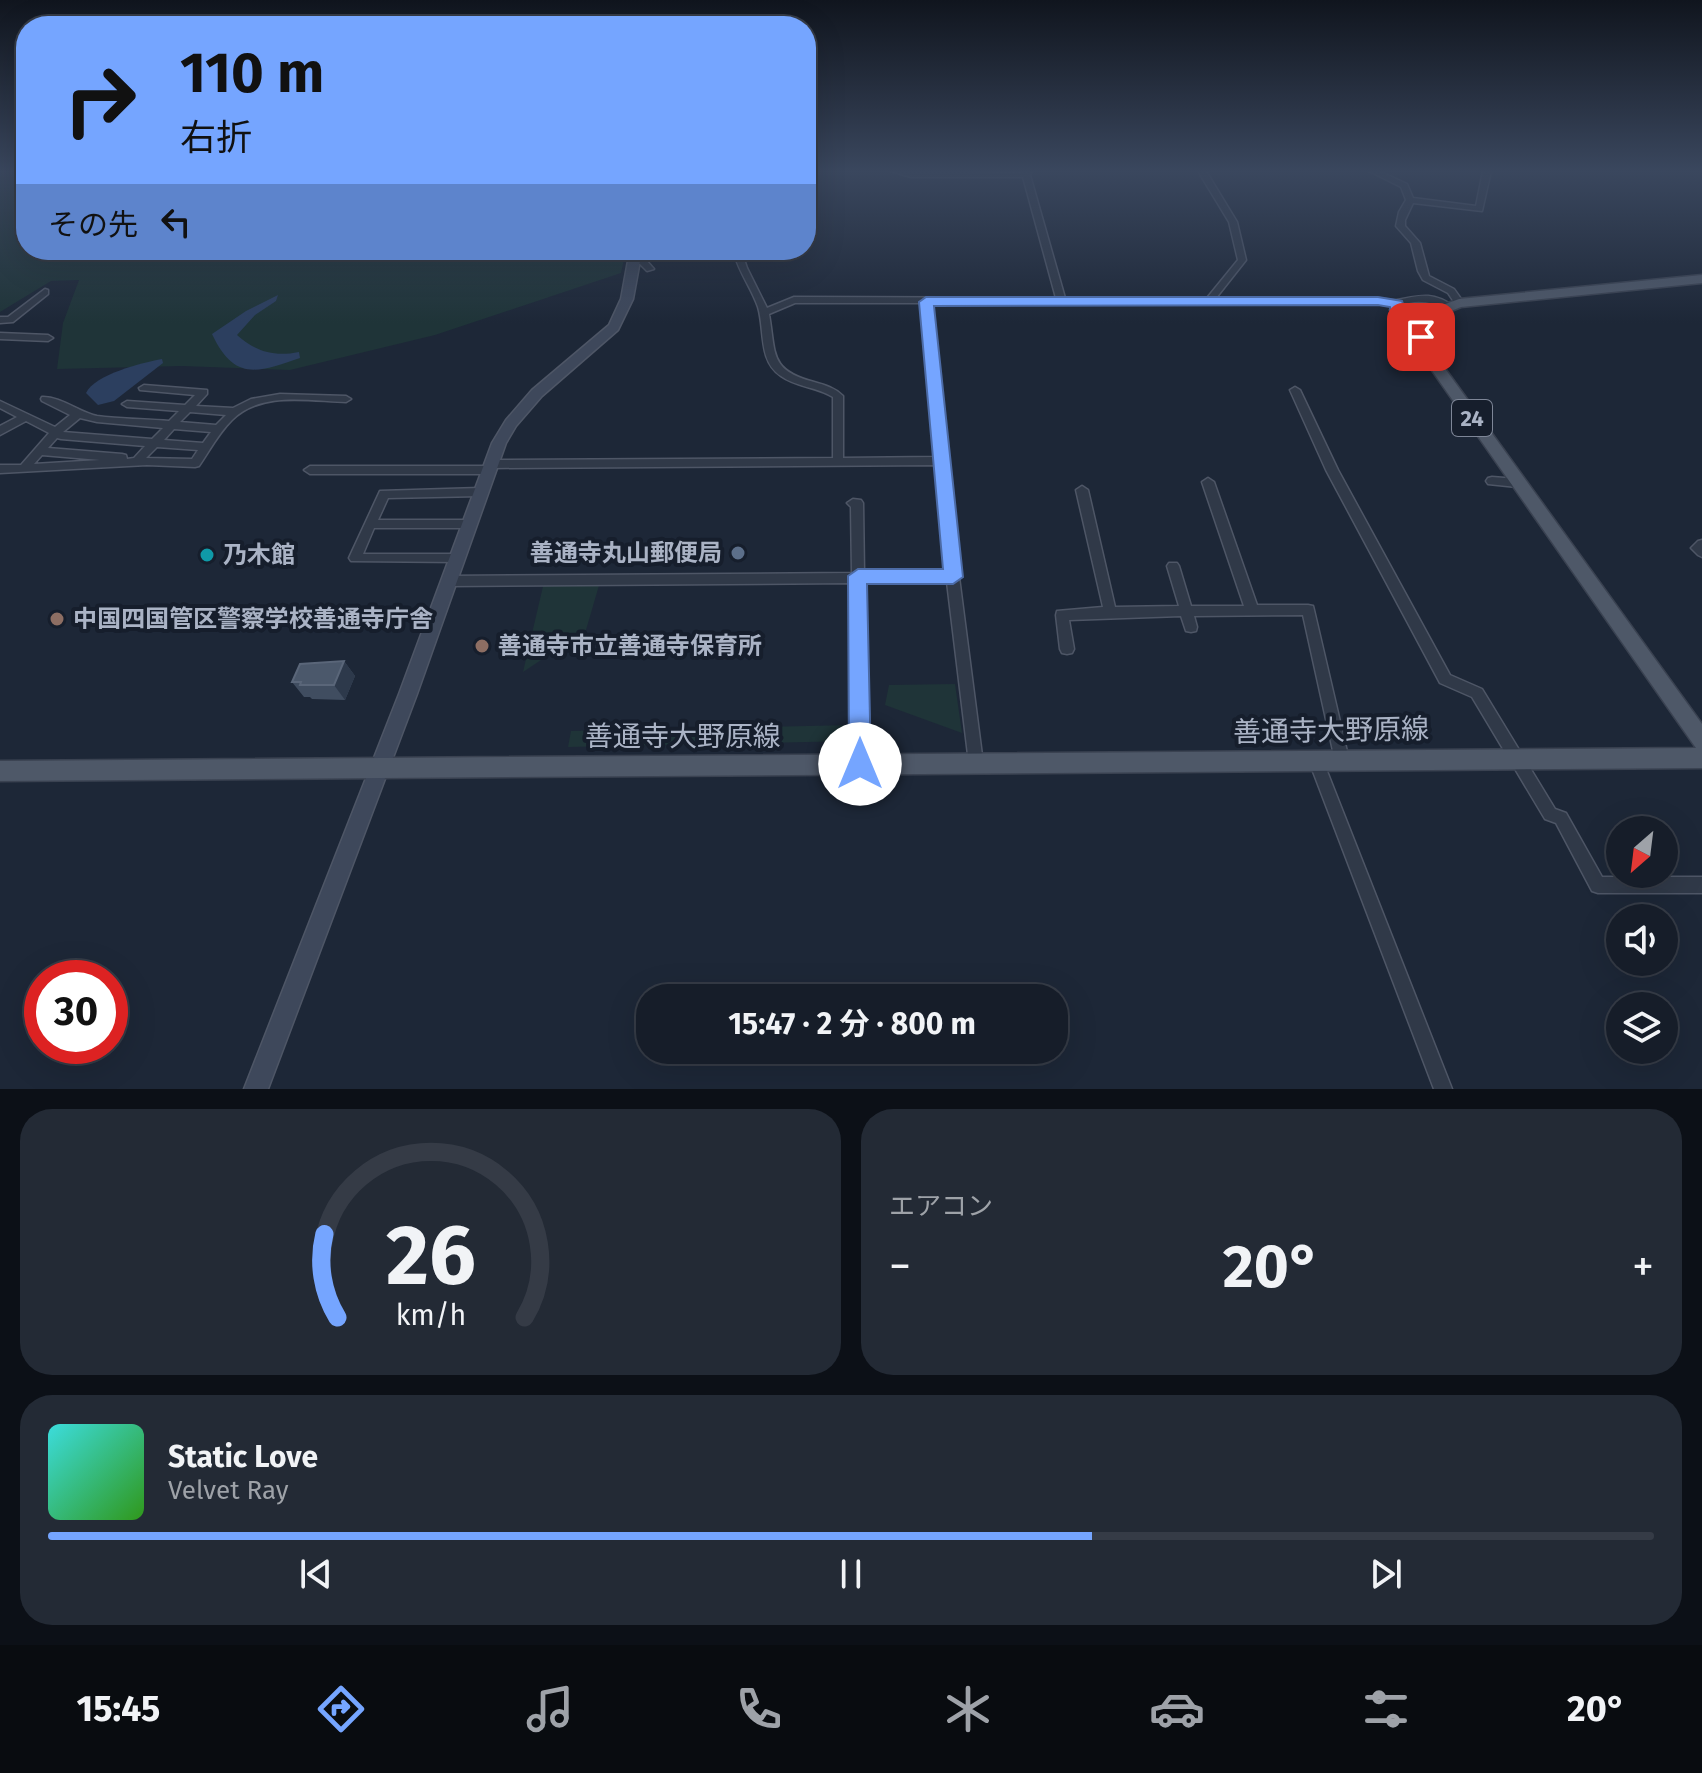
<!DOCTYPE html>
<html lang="ja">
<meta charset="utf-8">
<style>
:root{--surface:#161d29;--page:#232a35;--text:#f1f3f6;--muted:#9ea2a8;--line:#353b46;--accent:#75a5ff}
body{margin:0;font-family:"Fira Sans","Noto Sans JP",sans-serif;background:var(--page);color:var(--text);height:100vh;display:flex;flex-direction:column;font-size:30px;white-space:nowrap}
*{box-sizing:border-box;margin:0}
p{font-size:26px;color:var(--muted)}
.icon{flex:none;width:44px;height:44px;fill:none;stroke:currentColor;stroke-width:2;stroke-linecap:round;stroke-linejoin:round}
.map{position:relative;height:1089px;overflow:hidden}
.side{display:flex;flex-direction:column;gap:20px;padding:20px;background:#0c1017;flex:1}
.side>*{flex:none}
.guide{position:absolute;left:16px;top:16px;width:800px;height:244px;border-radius:32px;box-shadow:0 8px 32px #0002,0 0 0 2px var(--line);background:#75a5ff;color:#111;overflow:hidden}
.needle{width:52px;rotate:208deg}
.controls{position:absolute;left:1606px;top:816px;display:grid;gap:16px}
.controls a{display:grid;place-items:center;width:72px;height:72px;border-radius:50%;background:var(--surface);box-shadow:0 8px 32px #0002,0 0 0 2px var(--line);font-size:40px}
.speed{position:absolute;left:24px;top:960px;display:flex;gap:16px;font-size:40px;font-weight:700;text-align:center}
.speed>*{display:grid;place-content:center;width:104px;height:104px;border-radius:50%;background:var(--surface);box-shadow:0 8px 32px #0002,0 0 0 2px var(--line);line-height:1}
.speed .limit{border:12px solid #d22;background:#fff;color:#111}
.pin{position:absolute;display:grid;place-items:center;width:68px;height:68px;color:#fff;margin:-34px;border-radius:16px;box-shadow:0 4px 12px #0006}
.me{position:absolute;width:88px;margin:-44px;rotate:0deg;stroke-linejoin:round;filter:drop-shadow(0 0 6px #0008)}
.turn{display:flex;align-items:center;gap:28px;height:168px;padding:0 32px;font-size:36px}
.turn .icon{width:104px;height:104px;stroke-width:2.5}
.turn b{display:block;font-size:56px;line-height:68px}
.then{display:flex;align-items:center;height:76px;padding:0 32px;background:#0003;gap:16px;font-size:30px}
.big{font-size:60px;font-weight:700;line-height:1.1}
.side .tile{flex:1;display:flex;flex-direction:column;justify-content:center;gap:12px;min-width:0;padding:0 28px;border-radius:32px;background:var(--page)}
.side .dial{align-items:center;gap:0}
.dial svg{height:208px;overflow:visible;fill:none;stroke:var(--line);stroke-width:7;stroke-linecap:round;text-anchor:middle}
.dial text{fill:var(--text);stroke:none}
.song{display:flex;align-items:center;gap:24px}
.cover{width:96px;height:96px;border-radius:12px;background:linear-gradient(135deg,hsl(180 70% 55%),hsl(110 70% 35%))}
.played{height:8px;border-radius:4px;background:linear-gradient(90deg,var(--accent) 65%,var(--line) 65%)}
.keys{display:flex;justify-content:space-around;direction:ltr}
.heat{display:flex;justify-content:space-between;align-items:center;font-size:44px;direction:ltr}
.side .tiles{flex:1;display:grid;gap:20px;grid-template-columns:1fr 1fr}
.tile:last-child{grid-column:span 2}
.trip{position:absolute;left:636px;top:984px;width:432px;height:80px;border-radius:32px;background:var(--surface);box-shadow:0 8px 32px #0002,0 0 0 2px var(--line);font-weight:700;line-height:80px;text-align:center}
.menu{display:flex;height:128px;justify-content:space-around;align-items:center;background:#090c10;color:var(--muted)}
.menu .icon{width:56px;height:56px}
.menu .active{color:var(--accent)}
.menu b{font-size:36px;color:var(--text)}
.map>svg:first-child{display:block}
.green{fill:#1f3438}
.water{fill:#2c3f5f}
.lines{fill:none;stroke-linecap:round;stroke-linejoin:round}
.street-casing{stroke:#4e5666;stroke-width:3}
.secondary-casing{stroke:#4e5666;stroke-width:3}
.primary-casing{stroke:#3a4251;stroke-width:3}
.street{fill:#303948;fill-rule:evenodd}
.secondary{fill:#3e485b;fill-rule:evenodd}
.primary{fill:#4e5868;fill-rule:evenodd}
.wall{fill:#404d60}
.shaded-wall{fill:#2d394b}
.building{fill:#4b586b;stroke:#5a6679;stroke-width:2}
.route{fill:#75a5ff;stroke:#4c6ba6;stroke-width:2}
.service-dot{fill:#5c6f8a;stroke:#161e2c;stroke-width:3}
.culture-dot{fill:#0f9aa8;stroke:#161e2c;stroke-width:3}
.education-dot{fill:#8d6e63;stroke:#161e2c;stroke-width:3}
.labels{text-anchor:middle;stroke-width:8;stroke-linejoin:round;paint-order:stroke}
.shield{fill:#161e2c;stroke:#7e8697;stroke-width:2}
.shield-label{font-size:22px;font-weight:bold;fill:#aab3c5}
.poi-label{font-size:24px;font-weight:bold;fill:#aab3c5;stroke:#161e2c;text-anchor:start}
.near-street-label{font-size:28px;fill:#aab3c5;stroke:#161e2c}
</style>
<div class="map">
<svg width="1702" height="1089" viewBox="0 0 1702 1089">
<rect width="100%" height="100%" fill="#1d2737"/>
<!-- green -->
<g class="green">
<path d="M0 171H26V250H626L621 273 435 335 290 370 182 366 57 369 63 323 79 280 51 281 0 312Z"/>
<path d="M544 582H600L586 630 523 672Z"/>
<path d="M955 684 962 733 885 705 889 685Z"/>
<path d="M851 725 852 741 568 747 571 731Z"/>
</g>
<!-- water -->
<g class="water">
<path d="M278 295 276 301 255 315 237 335C256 352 274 357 299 352L300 358C257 373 234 381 212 334L246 311Z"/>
<path d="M162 359 163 363 114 401 98 405 86 393C95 374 142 363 162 359Z"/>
</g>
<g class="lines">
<defs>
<g id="street">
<path d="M890 171 1023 173 1024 171H1032L1030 175 1065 298H1207L1238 260 1229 222 1198 171H1206L1237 222 1246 260 1216 298H1378C1384 299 1391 301 1397 300 1419 296 1432 291 1453 306L1448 309C1431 303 1418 298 1401 306L1400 310 1409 325 1426 337 1421 340 1403 329 1390 310 1392 306 1378 304 931 303 959 577 983 763 981 768 976 770 971 768 969 763 947 582H864L867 764 865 769 860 771 855 769 853 764 852 583 448 586 444 584 442 581 444 578 448 576 852 573 851 507 847 503 853 499 861 500 863 503 864 573 946 572 936 465 491 468V473L487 474H310L304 470 310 466H486V461L490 460 833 458V397C817 387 796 387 781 376 758 361 765 330 758 307 751 287 738 271 733 250H741L747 268 767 308 794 297 1056 298 1023 177H911ZM795 303H922L936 457 843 458V396C835 388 825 385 814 382 769 370 776 354 769 314Z"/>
<path d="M1369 171H1379L1407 184 1413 198 1476 206 1483 171H1491L1482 211 1413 203 1405 220V226L1420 243 1429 276 1454 289 1464 303 1462 305H1456L1448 293 1423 280 1418 271 1411 243 1396 226 1399 212 1406 200 1401 187Z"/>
<path d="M634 257 646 260 654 269 647 271 640 264 631 262 630 260Z"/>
<path d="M45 289 48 290V294L13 322 0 323V317H8Z"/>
<path d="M0 333 48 335 53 338 48 341 0 339Z"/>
<path d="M144 385 207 390V394L196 406 233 408 251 399 280 394 346 396 351 399 346 402C308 401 261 391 232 420 218 434 210 450 199 466L195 467 147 465 0 473V465H21L49 433 26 421 0 435V426L17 417 0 408V401L55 427 70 415 42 401 41 399 42 397C60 396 79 412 97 416 120 419 145 419 169 421L179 411 127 407 122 404 127 401 185 405 195 395 140 390 139 388ZM190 412 226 415 216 425 180 422ZM80 418 97 422 163 428 152 439 63 432ZM174 429 211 432 203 443 164 440ZM57 438 61 439 145 446 134 458 127 459 126 455 122 454 48 448ZM157 447 198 450 192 459 146 458ZM42 455 100 460 34 464Z"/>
<path d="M1295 387 1300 390 1338 470 1450 675 1482 689 1555 809 1566 813 1602 877H1702V893H1598L1592 891 1556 823 1545 819 1472 697 1440 683 1326 470 1290 390Z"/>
<path d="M1492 477 1517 479 1523 483 1517 487 1488 484 1486 481 1488 478Z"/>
<path d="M1208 478 1214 482 1257 605H1308L1313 606 1314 610 1349 760 1347 765 1342 767 1337 765 1335 760 1303 615 1194 616 1197 627 1196 631 1191 632 1186 631 1181 616 1069 620 1074 649 1072 653 1067 654 1062 653 1060 649 1056 615 1057 611 1103 607 1076 490 1082 486 1088 490 1115 607 1179 606 1167 566 1169 563H1177L1179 566 1191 606H1244L1202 482Z"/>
<path d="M480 488 486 492 480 496 388 498 378 520H468L474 524 468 528H374L363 554H456L460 556 462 559 460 562 351 561 349 558 380 491Z"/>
<path d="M1702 540V557L1698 555 1691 548 1698 541Z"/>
<path d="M1316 754 1321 756 1323 761 1452 1089H1434L1309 761 1311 756Z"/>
</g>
<path id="secondary" d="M630 250H642L633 299 618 330 542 396 516 426 506 443 417 694 268 1089H244L399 694 492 443 506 420 532 390 609 325 621 299Z"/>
<path id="primary" d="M1702 275V283L1461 307 1434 318 1428 328 1433 352 1702 724V768L0 781V761L1696 748 1419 352 1414 328 1424 312 1459 299Z"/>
</defs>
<!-- street casing -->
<use href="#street" class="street-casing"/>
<!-- secondary casing -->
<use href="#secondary" class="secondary-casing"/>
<!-- primary casing -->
<use href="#primary" class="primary-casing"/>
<!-- street -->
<use href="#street" class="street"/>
<!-- secondary -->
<use href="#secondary" class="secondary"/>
<!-- primary -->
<use href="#primary" class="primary"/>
</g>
<!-- wall -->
<path class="wall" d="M344 661 355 676 345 700 312 699 310 697H304L292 682Z"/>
<!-- shaded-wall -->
<path class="shaded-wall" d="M344 661 355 676 345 700 334 685Z"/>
<!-- building -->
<path class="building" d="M344 661 334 685H300L301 682H292L300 664Z"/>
<!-- sky -->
<linearGradient id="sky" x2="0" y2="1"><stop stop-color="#10151e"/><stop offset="0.53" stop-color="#3a475e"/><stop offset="1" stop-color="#3a475e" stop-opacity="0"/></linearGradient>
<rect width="1702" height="323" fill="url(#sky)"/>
<!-- route -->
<path class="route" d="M926 297H1378L1402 301C1410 325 1412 320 1428 337L1426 340C1410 342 1390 324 1390 307L1378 305 934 306 963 577 953 584H867L871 764 867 771 860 774 852 771 849 764 848 576 858 569H943L919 302Z"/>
<!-- markers -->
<circle class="service-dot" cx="738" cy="553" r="8"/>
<circle class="culture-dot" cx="207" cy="555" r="8"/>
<g class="education-dot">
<circle cx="57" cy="619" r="8"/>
<circle cx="482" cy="646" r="8"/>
</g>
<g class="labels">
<!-- shield labels -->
<rect class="shield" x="1452" y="400" width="40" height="36" rx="6"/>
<g class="shield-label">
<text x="1472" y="426">24</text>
</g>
<!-- poi labels -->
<g class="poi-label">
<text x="722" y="561" text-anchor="end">善通寺丸山郵便局</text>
<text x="223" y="563">乃木館</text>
<text x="73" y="627">中国四国管区警察学校善通寺庁舎</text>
<text x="498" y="654">善通寺市立善通寺保育所</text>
</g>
<!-- near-street labels -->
<g class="near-street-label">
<text transform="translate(1331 730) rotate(-1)" y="10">善通寺大野原線</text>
<text x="683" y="746">善通寺大野原線</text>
</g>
</g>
</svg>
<div class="controls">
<a><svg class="needle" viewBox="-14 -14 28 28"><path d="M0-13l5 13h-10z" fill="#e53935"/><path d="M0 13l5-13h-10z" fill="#9ea2a8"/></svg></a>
<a><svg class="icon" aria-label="sound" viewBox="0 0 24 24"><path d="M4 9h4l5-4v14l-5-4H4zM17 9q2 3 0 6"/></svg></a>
<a><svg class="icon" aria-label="layers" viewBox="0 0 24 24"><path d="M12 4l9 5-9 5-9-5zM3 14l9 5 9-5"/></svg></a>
</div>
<div class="speed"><div class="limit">30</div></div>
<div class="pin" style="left:1421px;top:337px;background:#d93025"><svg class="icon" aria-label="arrive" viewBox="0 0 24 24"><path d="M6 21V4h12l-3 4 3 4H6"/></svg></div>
<svg class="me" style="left:860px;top:764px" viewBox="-20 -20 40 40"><circle r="19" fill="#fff"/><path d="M0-13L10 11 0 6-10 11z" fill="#75a5ff"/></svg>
<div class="trip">15:47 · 2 分 · 800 m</div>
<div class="guide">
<div class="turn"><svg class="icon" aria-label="right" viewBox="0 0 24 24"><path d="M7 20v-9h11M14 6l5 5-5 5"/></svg><div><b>110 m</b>右折</div></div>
<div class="then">その先<svg class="icon" aria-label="left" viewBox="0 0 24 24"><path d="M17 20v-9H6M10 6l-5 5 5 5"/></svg></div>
</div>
</div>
<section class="side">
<div class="tiles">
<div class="tile dial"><svg viewBox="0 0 100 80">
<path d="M14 69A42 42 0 1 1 86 69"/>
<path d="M14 69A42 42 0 0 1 9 37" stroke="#75a5ff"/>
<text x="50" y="56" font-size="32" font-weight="700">26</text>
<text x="50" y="72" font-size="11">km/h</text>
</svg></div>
<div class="tile"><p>エアコン</p>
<div class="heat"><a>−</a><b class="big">20°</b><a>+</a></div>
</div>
<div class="tile">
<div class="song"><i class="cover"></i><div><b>Static Love</b><p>Velvet Ray</p></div></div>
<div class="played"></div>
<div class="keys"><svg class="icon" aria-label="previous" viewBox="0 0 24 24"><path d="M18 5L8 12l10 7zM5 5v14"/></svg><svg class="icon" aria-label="pause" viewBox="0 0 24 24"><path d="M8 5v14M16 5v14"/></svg><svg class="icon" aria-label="next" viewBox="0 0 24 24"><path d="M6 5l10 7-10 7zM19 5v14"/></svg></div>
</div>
</div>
</section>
<nav class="menu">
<b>15:45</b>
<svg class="icon active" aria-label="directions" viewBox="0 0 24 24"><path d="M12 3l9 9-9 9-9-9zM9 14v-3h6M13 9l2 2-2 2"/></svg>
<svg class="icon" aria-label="music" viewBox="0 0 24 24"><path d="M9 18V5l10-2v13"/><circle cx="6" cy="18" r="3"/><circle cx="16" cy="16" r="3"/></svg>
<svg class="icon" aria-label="phone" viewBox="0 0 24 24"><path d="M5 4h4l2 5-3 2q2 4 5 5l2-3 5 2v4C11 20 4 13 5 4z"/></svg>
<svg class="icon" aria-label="climate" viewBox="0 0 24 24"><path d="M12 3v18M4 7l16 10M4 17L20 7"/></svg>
<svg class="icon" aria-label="car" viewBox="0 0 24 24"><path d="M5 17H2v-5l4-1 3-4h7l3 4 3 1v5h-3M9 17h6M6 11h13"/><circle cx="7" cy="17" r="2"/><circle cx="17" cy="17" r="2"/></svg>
<svg class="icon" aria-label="filters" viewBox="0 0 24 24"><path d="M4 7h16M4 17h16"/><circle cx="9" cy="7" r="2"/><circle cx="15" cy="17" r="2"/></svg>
<b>20°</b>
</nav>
